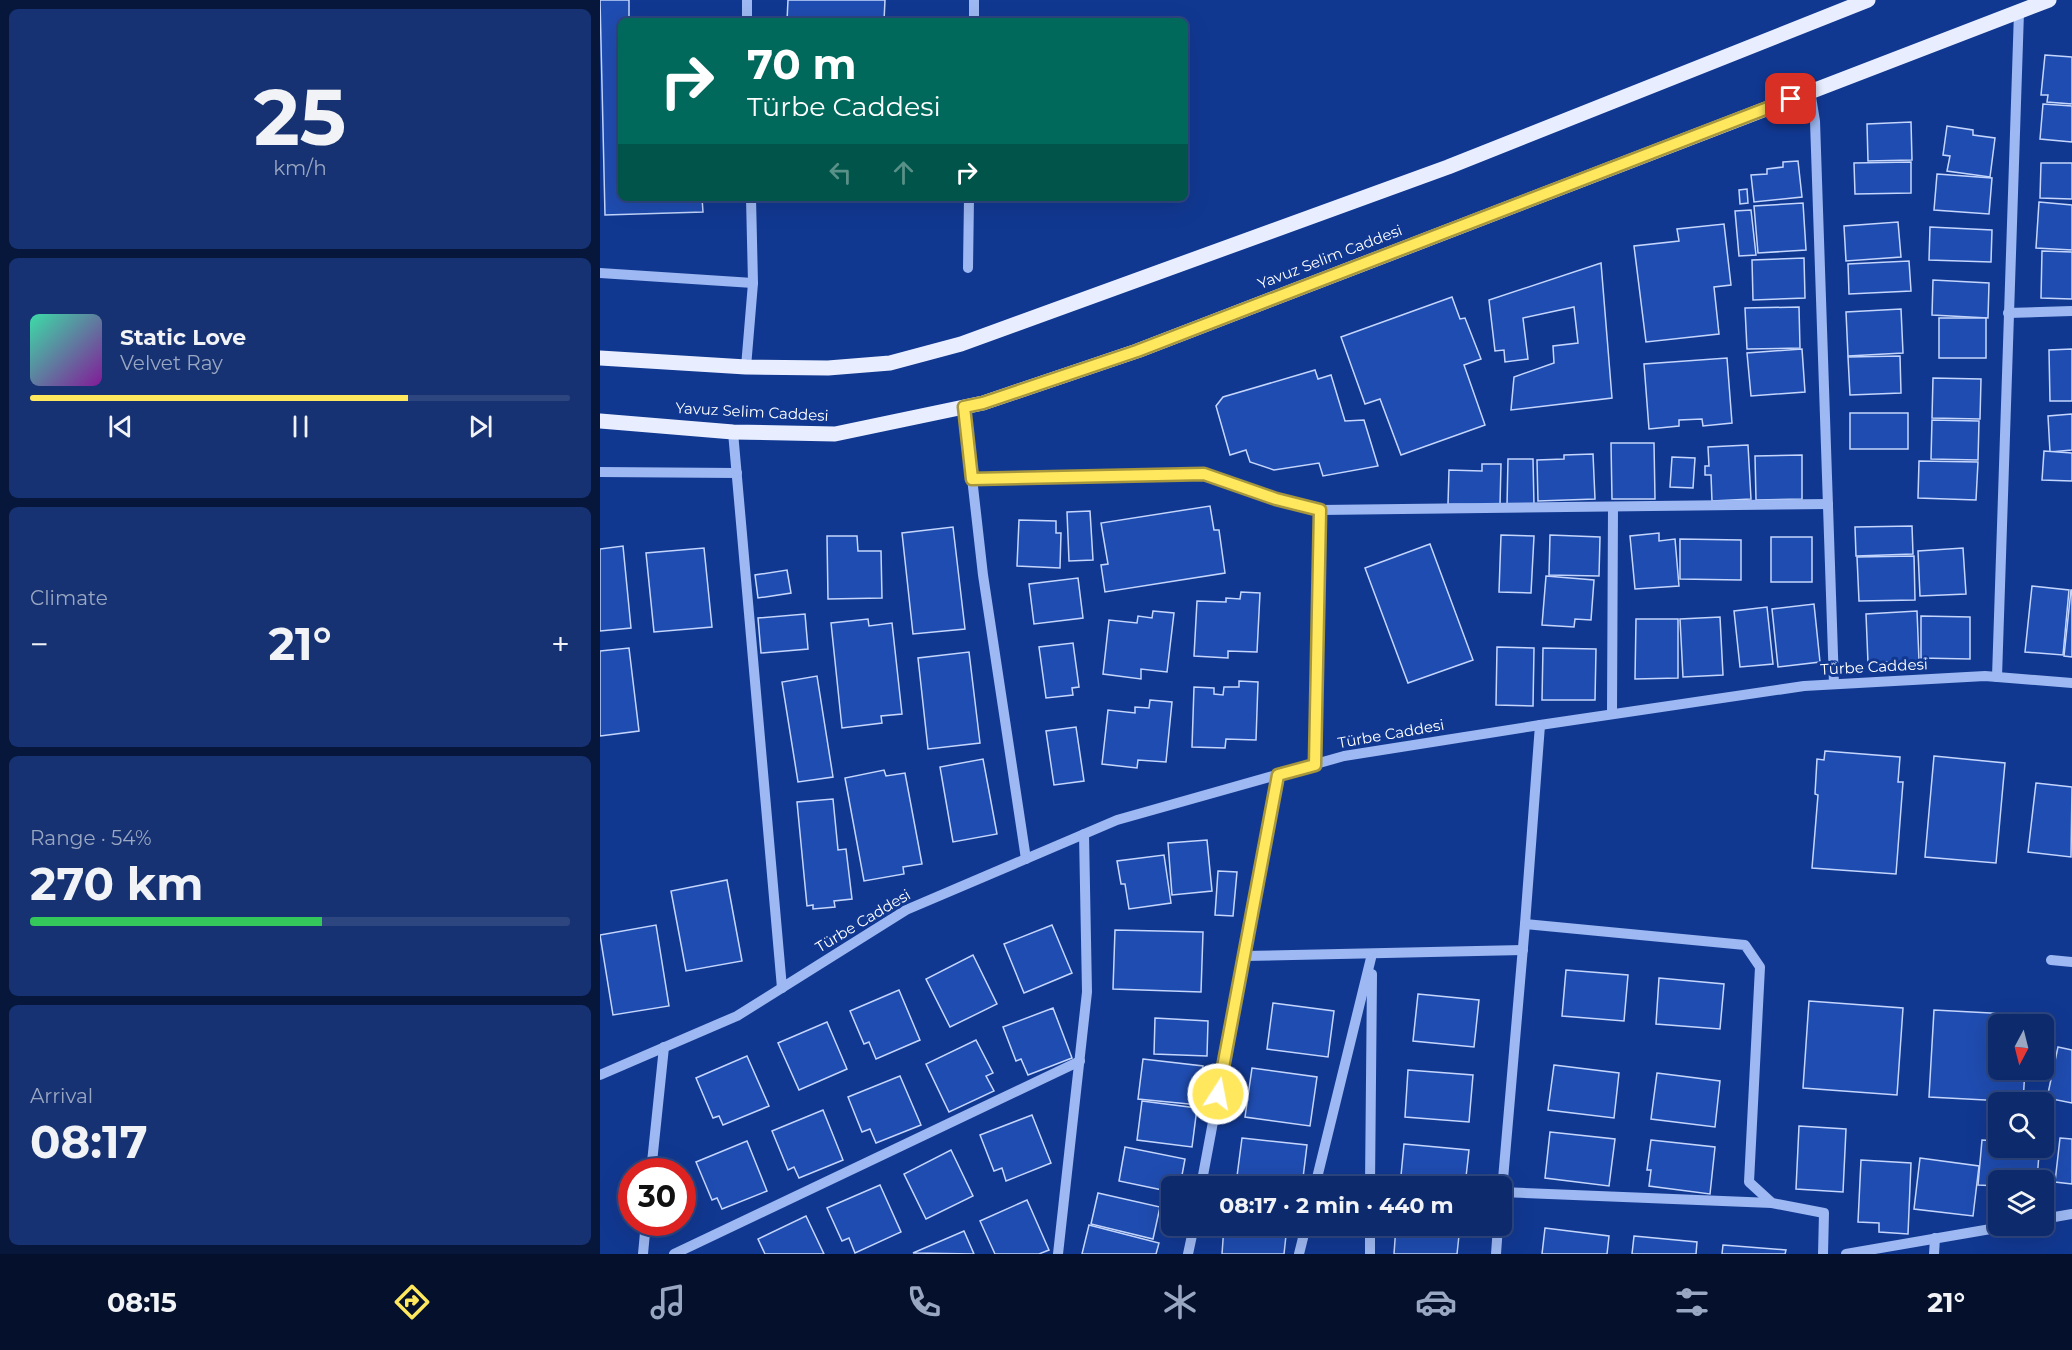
<!DOCTYPE html>
<meta charset="utf-8">
<style>
:root{--surface:#0d2a6d;--page:#163272;--text:#f1f3f6;--muted:#9aa7c2;--line:#2d4680;--accent:#ffe75e}
body{margin:0;font-family:Montserrat,sans-serif;background:var(--page);color:var(--text);height:100vh;display:flex;flex-direction:column;font-size:22px;white-space:nowrap}
*{box-sizing:border-box;margin:0}
p{font-size:20px;color:var(--muted)}
.icon{flex:none;width:33px;height:33px;fill:none;stroke:currentColor;stroke-width:2;stroke-linecap:round;stroke-linejoin:round}
.map{position:relative;flex:1;overflow:hidden}
.drawer{display:flex;flex-direction:column;gap:9px;padding:9px;background:#07173c;width:600px}
.drawer>*{flex:none}
.guide{position:absolute;left:18px;top:18px;width:570px;height:183px;border-radius:9px;box-shadow:0 6px 24px #0002,0 0 0 2px var(--line);background:#00695c;color:#fff;overflow:hidden}
.needle{width:39px;rotate:187deg}
.tools{position:absolute;left:1388px;top:1014px;display:grid;gap:12px}
.tools a{display:grid;place-items:center;width:66px;height:66px;border-radius:9px;background:var(--surface);box-shadow:0 6px 24px #0002,0 0 0 2px var(--line);font-size:30px}
.speed{position:absolute;left:18px;top:1158px;display:flex;gap:12px;font-size:30px;font-weight:700;text-align:center}
.speed>*{display:grid;place-content:center;width:78px;height:78px;border-radius:50%;background:var(--surface);box-shadow:0 6px 24px #0002,0 0 0 2px var(--line);line-height:1}
.speed .limit{border:9px solid #d22;background:#fff;color:#111}
.pin{position:absolute;display:grid;place-items:center;width:51px;height:51px;color:#fff;margin:-26px;border-radius:12px;box-shadow:0 3px 9px #0006}
.me{position:absolute;width:66px;margin:-33px;rotate:11deg;stroke-linejoin:round;filter:drop-shadow(0 0 4px #0008)}
.turn{display:flex;align-items:center;gap:21px;height:126px;padding:0 30px;font-size:27px}
.turn .icon{width:78px;height:78px;stroke-width:2.5}
.turn b{display:block;font-size:42px;line-height:51px}
.lanes{display:flex;align-items:center;height:57px;padding:0 30px;background:#0003;justify-content:center;gap:30px;direction:ltr}
.lanes .off{opacity:.35}
.big{font-size:45px;font-weight:700;line-height:1.1}
.drawer .widget{flex:1;display:flex;flex-direction:column;justify-content:center;gap:9px;min-width:0;padding:0 21px;border-radius:9px;background:var(--page)}
.drawer .dial{align-items:center;gap:0}
.dial b{font-size:78px;line-height:1}
.song{display:flex;align-items:center;gap:18px}
.cover{width:72px;height:72px;border-radius:9px;background:linear-gradient(135deg,hsl(160 70% 55%),hsl(290 70% 35%))}
.played{height:6px;border-radius:3px;background:linear-gradient(90deg,var(--accent) 70%,var(--line) 70%)}
.keys{display:flex;justify-content:space-around;direction:ltr}
.heat{display:flex;justify-content:space-between;align-items:center;font-size:33px;direction:ltr}
.charge{height:9px;border-radius:4px;background:linear-gradient(90deg,#34c759 54%,var(--line) 0)}
.trip{position:absolute;left:561px;top:1176px;width:351px;height:60px;border-radius:9px;background:var(--surface);box-shadow:0 6px 24px #0002,0 0 0 2px var(--line);font-weight:700;line-height:60px;text-align:center}
.dock{display:flex;height:96px;justify-content:space-around;align-items:center;background:#05112c;color:var(--muted)}
.dock .icon{width:42px;height:42px}
.dock .active{color:var(--accent)}
.dock b{font-size:27px;color:var(--text)}
main{display:flex;flex:1;min-height:0}
.map>svg:first-child{display:block}
.building{fill:#1f4cb0;stroke:#c4d6fd;stroke-width:1.5}
.lines{fill:none;stroke-linecap:round;stroke-linejoin:round}
.minor{stroke:#9db8f2;stroke-width:10}
.major{stroke:#e8eeff;stroke-width:15}
.route-casing{stroke:#a6963d;stroke-width:15}
.route{stroke:#ffe75e;stroke-width:10}
.labels{text-anchor:middle;stroke-width:6;stroke-linejoin:round;paint-order:stroke}
.street-label{font-size:15px;fill:#fff;stroke:#113891}
</style>
<main>
<section class="drawer">
<div class="widget dial"><b>25</b><p>km/h</p></div>
<div class="widget">
<div class="song"><i class="cover"></i><div><b>Static Love</b><p>Velvet Ray</p></div></div>
<div class="played"></div>
<div class="keys"><svg class="icon" aria-label="previous" viewBox="0 0 24 24"><path d="M18 5L8 12l10 7zM5 5v14"/></svg><svg class="icon" aria-label="pause" viewBox="0 0 24 24"><path d="M8 5v14M16 5v14"/></svg><svg class="icon" aria-label="next" viewBox="0 0 24 24"><path d="M6 5l10 7-10 7zM19 5v14"/></svg></div>
</div>
<div class="widget"><p>Climate</p>
<div class="heat"><a>−</a><b class="big">21°</b><a>+</a></div>
</div>
<div class="widget"><p>Range · 54%</p><b class="big">270 km</b><div class="charge"></div></div>
<div class="widget"><p>Arrival</p><b class="big">08:17</b></div>
</section>
<div class="map">
<svg width="1472" height="1254" viewBox="0 0 1472 1254">
<rect width="100%" height="100%" fill="#113891"/>
<!-- building -->
<g class="building">
<path d="M0 0H29V21H21V198H102L103 212 5 215Z"/>
<path d="M188 0H285L284 21H187Z"/>
<path d="M1445 55 1472 57V104L1447 102 1448 95H1441Z"/>
<path d="M1443 104 1472 106V142L1440 139Z"/>
<path d="M1311 122 1312 160 1268 161 1267 124Z"/>
<path d="M1347 126 1373 130V135L1395 138 1390 177 1347 171 1350 156 1343 155Z"/>
<path d="M1198 161 1202 197 1154 202 1151 175 1167 174V169L1183 167V162Z"/>
<path d="M1311 162V193L1255 194 1254 163Z"/>
<path d="M1441 163H1472V199L1440 198Z"/>
<path d="M1337 174 1392 178 1389 214 1334 210Z"/>
<path d="M1147 189 1148 203 1140 204 1139 190Z"/>
<path d="M1439 202 1472 205V250L1436 248Z"/>
<path d="M1203 203 1206 250 1158 253 1154 206Z"/>
<path d="M1151 210 1156 255 1139 256 1135 211Z"/>
<path d="M1298 222 1301 257 1246 261 1244 226Z"/>
<path d="M1124 224 1131 285 1114 287 1119 334 1046 342 1034 246 1079 241 1077 229Z"/>
<path d="M1330 227 1392 230 1391 262 1329 260Z"/>
<path d="M1442 251 1472 252V299L1441 298Z"/>
<path d="M1204 258 1205 298 1153 300 1152 260Z"/>
<path d="M1309 261 1311 291 1249 294 1248 264Z"/>
<path d="M1001 263 1012 398 911 410 914 377 954 363 953 346 978 343 974 307 923 318 928 359 905 362 904 350 895 351 889 300Z"/>
<path d="M1333 280 1389 283 1388 318 1332 315Z"/>
<path d="M852 297 860 319 865 318 881 359 864 365 885 425 801 455 780 399 765 404 741 337Z"/>
<path d="M1199 307 1200 348 1147 349 1145 308Z"/>
<path d="M1301 309 1303 353 1248 356 1246 312Z"/>
<rect x="1339" y="318" width="47" height="40"/>
<path d="M1202 349 1205 392 1151 396 1147 353Z"/>
<path d="M1472 349V401H1450L1449 350Z"/>
<path d="M1300 356 1301 393 1250 395 1248 357Z"/>
<path d="M1127 358 1132 423 1103 426 1102 419 1079 420V426L1049 429 1044 364Z"/>
<path d="M715 370 718 379 731 375 745 421 764 420 778 466 723 476 719 463 674 470 650 462 646 450 630 455 616 406 623 397Z"/>
<path d="M1333 378 1381 379 1380 419 1332 418Z"/>
<rect x="1250" y="413" width="58" height="36"/>
<path d="M1472 414V450L1450 452 1448 416Z"/>
<path d="M1332 420 1379 421 1378 460 1331 459Z"/>
<path d="M1011 443H1054L1055 499H1012Z"/>
<path d="M1148 445 1151 499 1112 501 1111 475H1105V466H1109L1108 447Z"/>
<path d="M1444 451 1472 453V481L1442 480Z"/>
<path d="M993 454 995 499 938 501 937 460 964 459V455Z"/>
<path d="M1202 455V499L1156 500 1155 456Z"/>
<path d="M1072 457 1095 458 1093 488 1070 487Z"/>
<path d="M908 459H933L934 506H907Z"/>
<path d="M1319 461 1378 462 1376 500 1318 498Z"/>
<path d="M882 464H901L900 505 848 504 849 470 882 471Z"/>
<path d="M610 506 614 530H619L625 573 505 592 501 565 508 564 501 523Z"/>
<path d="M490 511 493 560 469 561 467 512Z"/>
<path d="M419 520 456 521V533H461L460 568 417 566Z"/>
<path d="M1312 526 1313 554 1256 556 1255 527Z"/>
<path d="M353 527 365 629 313 634 302 533Z"/>
<path d="M1059 533V541L1075 539 1079 586 1035 589 1030 536Z"/>
<path d="M901 535 934 536 931 593 899 592Z"/>
<path d="M950 535 1000 537 999 576 949 575Z"/>
<path d="M227 536H257L258 551H281L282 598 228 599Z"/>
<rect x="1171" y="537" width="41" height="45"/>
<path d="M1080 539 1141 540V580L1080 579Z"/>
<path d="M830 544 873 660 808 683 765 568Z"/>
<path d="M23 546 31 628 0 631V549Z"/>
<path d="M104 548 112 627 54 632 46 553Z"/>
<path d="M1363 548 1366 594 1320 596 1318 551Z"/>
<path d="M1314 556 1315 600 1259 601 1257 557Z"/>
<path d="M187 570 191 593 158 598 155 575Z"/>
<path d="M946 576 994 580 991 620 975 619 974 627 942 625Z"/>
<path d="M478 578 483 618 434 624 429 584Z"/>
<path d="M1432 586 1469 590 1463 655 1425 652Z"/>
<path d="M1471 590H1472V657L1464 656Z"/>
<path d="M641 592 660 593 657 652 628 651V658L594 656 597 601 626 602V598L640 599Z"/>
<path d="M1214 604 1220 662 1178 667 1172 609Z"/>
<path d="M1167 607 1173 664 1140 667 1134 611Z"/>
<path d="M553 611 574 613 567 672 541 669V679L503 674 509 620 537 623 538 616 552 618Z"/>
<path d="M1317 611 1319 661 1268 663 1266 614Z"/>
<path d="M205 614 208 649 161 653 158 618Z"/>
<path d="M1321 616 1370 617V659L1321 658Z"/>
<path d="M1120 617 1123 675 1083 677 1080 619Z"/>
<path d="M268 619 269 626 292 623 302 714 281 716 282 723 242 728 231 623Z"/>
<path d="M1036 619H1078V678L1035 679Z"/>
<path d="M473 643 479 687 472 688 473 695 446 698 439 647Z"/>
<path d="M897 647 934 648 933 706 896 705Z"/>
<path d="M29 648 39 731 0 736V651Z"/>
<path d="M943 648 996 649 995 700H942Z"/>
<path d="M369 652 380 743 328 749 318 658Z"/>
<path d="M217 676 233 777 198 782 182 682Z"/>
<path d="M639 681 658 682 656 740 626 739 625 748 592 747 594 687 614 688V694L623 695 624 687H639Z"/>
<path d="M550 700 572 702 566 762 538 760 537 768 502 764 508 710 535 713V707L549 708Z"/>
<path d="M476 727 484 781 454 785 446 731Z"/>
<path d="M1225 751 1300 757 1298 782H1303L1296 874 1212 868 1218 795 1215 794 1217 759 1224 760Z"/>
<path d="M1334 756 1405 763 1396 863 1325 857Z"/>
<path d="M383 759 397 834 353 842 340 767Z"/>
<path d="M284 770 286 776 305 773 322 864 303 867 304 874 264 881 245 778Z"/>
<path d="M1436 783 1472 787 1471 857 1428 852Z"/>
<path d="M233 799 238 850 246 849 252 899 234 901 235 907 213 909V905L207 906 197 802Z"/>
<path d="M607 840 612 891 572 895 568 843Z"/>
<path d="M564 855 571 903 529 909 525 884H521L517 861Z"/>
<path d="M618 871 637 872 633 916 615 915Z"/>
<path d="M127 880 142 961 86 971 71 891Z"/>
<path d="M56 925 69 1006 13 1015 0 935Z"/>
<path d="M452 925 472 973 424 993 404 944Z"/>
<path d="M515 930 603 932 601 992 513 989Z"/>
<path d="M373 955 397 1004 350 1027 326 979Z"/>
<path d="M966 970 1028 975 1024 1021 962 1016Z"/>
<path d="M1059 978 1124 984 1120 1029 1056 1024Z"/>
<path d="M299 990 320 1040 276 1059 269 1042 264 1044 250 1011Z"/>
<path d="M818 994 879 1000 874 1047 813 1041Z"/>
<path d="M1209 1001 1303 1008 1297 1095 1203 1088Z"/>
<path d="M673 1003 734 1011 728 1057 667 1049Z"/>
<path d="M453 1008 472 1058 428 1075 421 1059 416 1061 403 1027Z"/>
<path d="M1334 1010 1428 1015 1427 1024H1398V1070H1425L1423 1102 1329 1097Z"/>
<path d="M555 1018 608 1021 607 1056 554 1054Z"/>
<path d="M227 1022 247 1069 199 1090 178 1043Z"/>
<path d="M376 1040 393 1073 386 1076 394 1091 349 1112 326 1064Z"/>
<path d="M1458 1047 1472 1050V1103L1447 1098Z"/>
<path d="M147 1056 169 1106 123 1125 119 1116 113 1118 96 1078Z"/>
<path d="M543 1059 603 1066 599 1105 538 1099Z"/>
<path d="M954 1065 1019 1073 1014 1118 948 1110Z"/>
<path d="M652 1068 717 1077 710 1126 645 1117Z"/>
<path d="M808 1070 873 1075 869 1122 805 1117Z"/>
<path d="M1057 1073 1120 1081 1115 1127 1051 1119Z"/>
<path d="M300 1076 321 1125 276 1143 270 1129 262 1132 248 1097Z"/>
<path d="M542 1101 597 1108 592 1147 537 1140Z"/>
<path d="M223 1110 243 1160 199 1178 194 1167 188 1170 172 1131Z"/>
<path d="M432 1115 451 1163 406 1181 402 1168 394 1171 380 1135Z"/>
<path d="M1199 1126 1246 1129 1243 1192 1196 1189Z"/>
<path d="M950 1132 1015 1139 1009 1186 945 1178Z"/>
<path d="M642 1138 707 1145 702 1186 636 1184Z"/>
<path d="M1460 1138 1472 1139V1184L1455 1182Z"/>
<path d="M1051 1140 1115 1147 1110 1194 1049 1186 1051 1170H1047Z"/>
<path d="M1382 1140 1398 1141V1148H1425L1424 1153 1439 1154 1437 1180H1398V1186L1378 1185Z"/>
<path d="M147 1141 167 1191 122 1209 117 1198 112 1200 96 1162Z"/>
<path d="M804 1144 869 1150 865 1186H800Z"/>
<path d="M525 1147 585 1159 580 1186H572V1192L519 1181Z"/>
<path d="M351 1150 373 1196 326 1219 304 1174Z"/>
<path d="M1320 1158 1379 1166 1373 1216 1314 1209Z"/>
<path d="M1261 1160 1311 1163 1308 1234 1279 1232V1223L1258 1222Z"/>
<path d="M280 1185 301 1232 255 1253 249 1238 242 1241 227 1208Z"/>
<path d="M498 1193 560 1207 553 1239 491 1224Z"/>
<path d="M427 1200 449 1250 439 1254H395L380 1221Z"/>
<path d="M206 1216 224 1254H165L158 1239Z"/>
<path d="M489 1225 559 1243 556 1254H482Z"/>
<path d="M624 1226H687L684 1254H622Z"/>
<path d="M796 1226H860L857 1254H794Z"/>
<path d="M945 1228 1009 1236 1007 1254H942Z"/>
<path d="M364 1231 374 1254 313 1253Z"/>
<path d="M1034 1236 1097 1242 1096 1254H1032Z"/>
<path d="M1123 1245 1186 1250 1185 1254H1122Z"/>
</g>
<g class="lines">
<!-- minor -->
<g class="minor">
<path d="M147 0V21"/>
<path d="M374 21V0"/>
<path d="M1210 91 1215 121 1234 684"/>
<path d="M368 268 369 198"/>
<path d="M0 273 153 283"/>
<path d="M1408 313 1472 311"/>
<path d="M146 367 153 283 151 198"/>
<path d="M364 407 383 575 426 859"/>
<path d="M133 432 182 988"/>
<path d="M0 472 137 473"/>
<path d="M372 479 604 474 676 499 720 510 715 765"/>
<path d="M720 510 1228 504"/>
<path d="M1397 677 1419 12"/>
<path d="M1012 714 1013 507"/>
<path d="M925 924 1145 945 1160 967 1149 1182 1172 1203 1224 1213 1223 1254"/>
<path d="M644 956 923 950"/>
<path d="M1451 960 1472 962"/>
<path d="M0 1075 137 1016 306 910 517 820 744 756 940 725 1204 686 1385 676 1472 683"/>
<path d="M51 1172 64 1047"/>
<path d="M601 1186 678 775"/>
<path d="M715 1186 772 954"/>
<path d="M770 1186 772 974"/>
<path d="M902 1191 925 924 940 725"/>
<path d="M902 1192 1172 1203"/>
<path d="M1443 1219 1472 1214"/>
<path d="M43 1254 46 1222"/>
<path d="M74 1254 480 1061"/>
<path d="M458 1254 487 992 484 834"/>
<path d="M588 1254 594 1226"/>
<path d="M699 1254 706 1226"/>
<path d="M770 1254V1226"/>
<path d="M896 1254 898 1226"/>
<path d="M1246 1254 1408 1226"/>
<path d="M1334 1254 1335 1238"/>
</g>
<!-- major -->
<g class="major">
<path d="M0 358 146 367 228 368 290 363 361 344 848 167 1268 0"/>
<path d="M0 421 133 432 235 434 383 403 537 351 1449 0"/>
</g>
</g>
<g class="lines">
<defs>
<path id="route" d="M618 1094 678 775 715 765 720 510 676 499 604 474 372 479 364 407 383 403 537 351 1191 99"/>
</defs>
<!-- route casing -->
<use href="#route" class="route-casing"/>
<!-- route -->
<use href="#route" class="route"/>
</g>
<g class="labels">
<!-- street labels -->
<g class="street-label">
<text transform="translate(730 257) rotate(-21)" y="5">Yavuz Selim Caddesi</text>
<text transform="translate(152 412) rotate(3)" y="5">Yavuz Selim Caddesi</text>
<text transform="translate(1274 667) rotate(-3)" y="5">Türbe Caddesi</text>
<text transform="translate(791 734) rotate(-10)" y="5">Türbe Caddesi</text>
<text transform="translate(263 921) rotate(-31)" y="5">Türbe Caddesi</text>
</g>
</g>
</svg>
<div class="tools">
<a><svg class="needle" viewBox="-14 -14 28 28"><path d="M0-13l5 13h-10z" fill="#e53935"/><path d="M0 13l5-13h-10z" fill="#9aa7c2"/></svg></a>
<a><svg class="icon" aria-label="search" viewBox="0 0 24 24"><circle cx="10" cy="10" r="6"/><path d="M15 15l6 6"/></svg></a>
<a><svg class="icon" aria-label="layers" viewBox="0 0 24 24"><path d="M12 4l9 5-9 5-9-5zM3 14l9 5 9-5"/></svg></a>
</div>
<div class="speed"><div class="limit">30</div></div>
<div class="pin" style="left:1191px;top:99px;background:#d93025"><svg class="icon" aria-label="arrive" viewBox="0 0 24 24"><path d="M6 21V4h12l-3 4 3 4H6"/></svg></div>
<svg class="me" style="left:618px;top:1094px" viewBox="-20 -20 40 40"><circle r="17" fill="#ffe75e" stroke="#fff" stroke-width="3"/><path d="M0-11L8 9 0 5-8 9z" fill="#fff"/></svg>
<div class="trip">08:17 · 2 min · 440 m</div>
<div class="guide">
<div class="turn"><svg class="icon" aria-label="right" viewBox="0 0 24 24"><path d="M7 20v-9h11M14 6l5 5-5 5"/></svg><div><b>70 m</b>Türbe Caddesi</div></div>
<div class="lanes"><svg class="icon off" aria-label="left" viewBox="0 0 24 24"><path d="M17 20v-9H6M10 6l-5 5 5 5"/></svg><svg class="icon off" aria-label="ahead" viewBox="0 0 24 24"><path d="M12 20V5M6 11l6-6 6 6"/></svg><svg class="icon" aria-label="right" viewBox="0 0 24 24"><path d="M7 20v-9h11M14 6l5 5-5 5"/></svg></div>
</div>
</div>
</main>
<nav class="dock">
<b>08:15</b>
<svg class="icon active" aria-label="directions" viewBox="0 0 24 24"><path d="M12 3l9 9-9 9-9-9zM9 14v-3h6M13 9l2 2-2 2"/></svg>
<svg class="icon" aria-label="music" viewBox="0 0 24 24"><path d="M9 18V5l10-2v13"/><circle cx="6" cy="18" r="3"/><circle cx="16" cy="16" r="3"/></svg>
<svg class="icon" aria-label="phone" viewBox="0 0 24 24"><path d="M5 4h4l2 5-3 2q2 4 5 5l2-3 5 2v4C11 20 4 13 5 4z"/></svg>
<svg class="icon" aria-label="climate" viewBox="0 0 24 24"><path d="M12 3v18M4 7l16 10M4 17L20 7"/></svg>
<svg class="icon" aria-label="car" viewBox="0 0 24 24"><path d="M5 17H2v-5l4-1 3-4h7l3 4 3 1v5h-3M9 17h6M6 11h13"/><circle cx="7" cy="17" r="2"/><circle cx="17" cy="17" r="2"/></svg>
<svg class="icon" aria-label="filters" viewBox="0 0 24 24"><path d="M4 7h16M4 17h16"/><circle cx="9" cy="7" r="2"/><circle cx="15" cy="17" r="2"/></svg>
<b>21°</b>
</nav>
